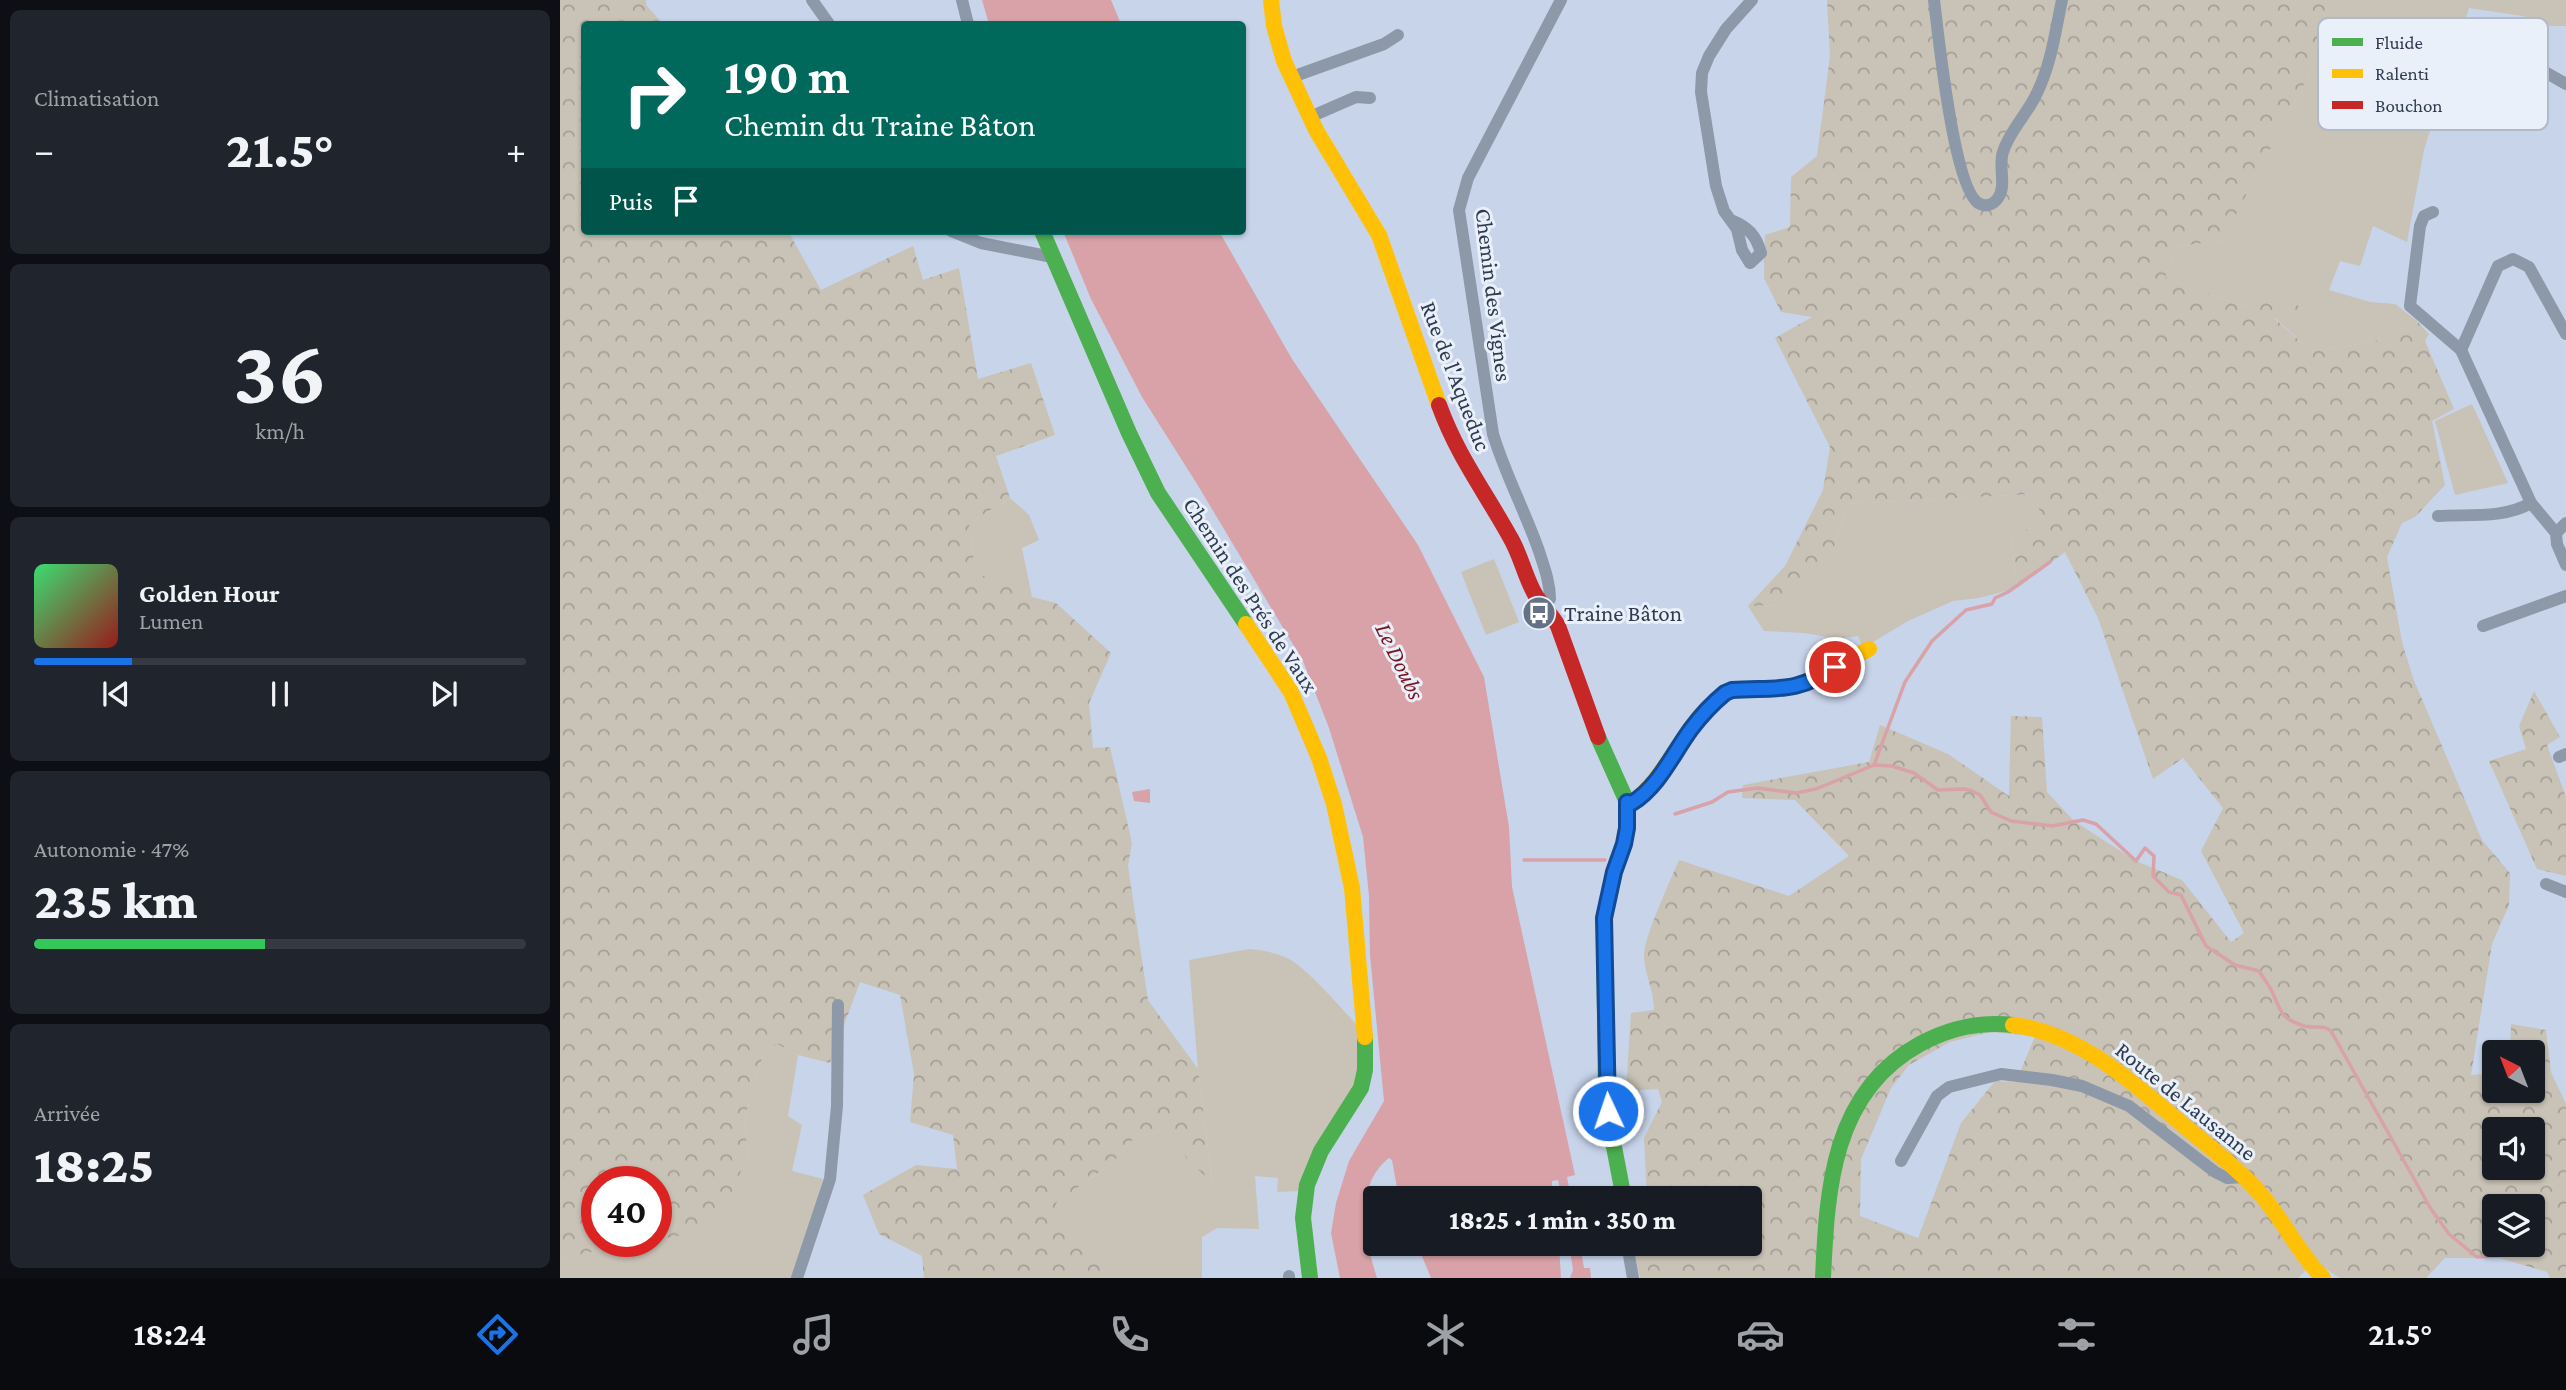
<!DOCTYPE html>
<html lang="fr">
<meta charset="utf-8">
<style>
:root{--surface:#171b24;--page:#20242c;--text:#f1f3f6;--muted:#9ea1a6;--line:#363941;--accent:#1a73e8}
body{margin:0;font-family:"Crimson Pro",serif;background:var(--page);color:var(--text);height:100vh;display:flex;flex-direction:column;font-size:26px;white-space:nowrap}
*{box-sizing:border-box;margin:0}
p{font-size:23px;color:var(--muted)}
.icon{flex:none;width:38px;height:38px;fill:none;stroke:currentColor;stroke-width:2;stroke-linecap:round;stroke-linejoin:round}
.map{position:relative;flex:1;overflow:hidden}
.side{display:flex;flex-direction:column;gap:10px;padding:10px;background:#0d0f14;width:560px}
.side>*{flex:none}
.guide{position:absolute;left:21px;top:21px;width:665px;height:214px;border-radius:7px;box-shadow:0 2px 5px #0004;background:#00695c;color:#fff;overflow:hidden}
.needle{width:46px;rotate:318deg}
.controls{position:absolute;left:1922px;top:1040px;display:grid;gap:14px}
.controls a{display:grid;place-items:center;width:63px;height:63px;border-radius:7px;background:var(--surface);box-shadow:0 2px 5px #0004;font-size:35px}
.speed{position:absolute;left:21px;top:1166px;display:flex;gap:14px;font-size:35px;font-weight:700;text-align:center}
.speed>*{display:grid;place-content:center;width:91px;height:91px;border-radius:50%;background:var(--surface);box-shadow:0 2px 5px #0004;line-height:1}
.speed .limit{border:10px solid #d22;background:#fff;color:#111}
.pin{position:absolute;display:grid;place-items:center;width:60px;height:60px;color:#fff;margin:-30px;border:4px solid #fff;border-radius:50%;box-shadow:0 2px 7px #0007}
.me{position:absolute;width:77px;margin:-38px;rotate:357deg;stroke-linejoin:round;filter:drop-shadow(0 0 5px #0008)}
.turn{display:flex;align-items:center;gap:24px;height:147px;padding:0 28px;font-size:32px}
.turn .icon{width:91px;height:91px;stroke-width:2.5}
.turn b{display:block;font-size:49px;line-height:60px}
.then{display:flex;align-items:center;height:66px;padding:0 28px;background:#0003;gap:14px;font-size:26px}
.big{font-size:52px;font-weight:800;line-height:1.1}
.side .card{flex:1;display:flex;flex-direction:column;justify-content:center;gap:10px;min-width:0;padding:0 24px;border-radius:10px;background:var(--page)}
.side .dial{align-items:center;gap:0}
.dial b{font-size:91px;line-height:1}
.song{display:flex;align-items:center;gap:21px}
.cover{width:84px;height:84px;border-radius:10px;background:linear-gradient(135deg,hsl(140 70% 55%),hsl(0 70% 35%))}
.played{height:7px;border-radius:4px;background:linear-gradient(90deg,var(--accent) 20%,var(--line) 20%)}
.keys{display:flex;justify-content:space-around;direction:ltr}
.heat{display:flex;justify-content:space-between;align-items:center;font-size:38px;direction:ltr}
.charge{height:10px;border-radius:5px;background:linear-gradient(90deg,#34c759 47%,var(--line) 0)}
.trip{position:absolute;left:803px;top:1186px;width:399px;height:70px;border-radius:7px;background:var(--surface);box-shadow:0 2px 5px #0004;font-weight:800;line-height:70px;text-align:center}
.tabs{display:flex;height:112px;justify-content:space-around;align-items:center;background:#090b0e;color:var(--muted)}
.tabs .icon{width:49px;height:49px}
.tabs .active{color:var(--accent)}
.tabs b{font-size:32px;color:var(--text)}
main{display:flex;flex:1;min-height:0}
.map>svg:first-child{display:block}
.green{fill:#c9c2b6}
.forest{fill:url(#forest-crowns);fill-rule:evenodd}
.water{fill:#d8a2a8}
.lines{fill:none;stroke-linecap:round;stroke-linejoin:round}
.stream{stroke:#d8a2a8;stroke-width:3.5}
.street{stroke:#8d98a9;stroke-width:12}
.fast{stroke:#4caf50;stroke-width:16}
.slow{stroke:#ffc107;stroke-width:16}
.jam{stroke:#c62828;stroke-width:16}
.route-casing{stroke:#114b97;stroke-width:18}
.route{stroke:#1a73e8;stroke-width:12}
.labels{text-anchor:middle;stroke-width:6;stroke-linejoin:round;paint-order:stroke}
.street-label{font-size:23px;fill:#2f3b50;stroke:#e9f0fa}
.poi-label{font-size:23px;fill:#2f3b50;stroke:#e9f0fa;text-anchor:start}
.water-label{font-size:24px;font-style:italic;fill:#771621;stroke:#e9f0fa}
.key{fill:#e9f0fa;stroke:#b1bac7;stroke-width:2}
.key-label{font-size:19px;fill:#2f3b50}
</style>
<main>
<section class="side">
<div class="card"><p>Climatisation</p>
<div class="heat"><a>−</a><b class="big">21.5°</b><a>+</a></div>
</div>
<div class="card dial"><b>36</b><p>km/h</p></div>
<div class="card">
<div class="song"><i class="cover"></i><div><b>Golden Hour</b><p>Lumen</p></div></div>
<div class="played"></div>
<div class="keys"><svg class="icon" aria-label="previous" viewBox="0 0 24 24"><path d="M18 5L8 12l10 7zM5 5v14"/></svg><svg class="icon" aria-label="pause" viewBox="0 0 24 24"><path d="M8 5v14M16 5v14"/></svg><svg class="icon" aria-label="next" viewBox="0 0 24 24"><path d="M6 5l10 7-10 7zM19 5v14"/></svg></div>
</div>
<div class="card"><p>Autonomie · 47%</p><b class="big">235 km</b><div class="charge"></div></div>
<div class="card"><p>Arrivée</p><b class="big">18:25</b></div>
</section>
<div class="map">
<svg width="2006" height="1278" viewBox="0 0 2006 1278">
<defs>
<pattern id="forest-crowns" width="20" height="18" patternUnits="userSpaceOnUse" patternTransform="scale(1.75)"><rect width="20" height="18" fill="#c9c2b6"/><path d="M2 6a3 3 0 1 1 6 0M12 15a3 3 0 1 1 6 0" fill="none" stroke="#a49f96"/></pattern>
</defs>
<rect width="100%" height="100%" fill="#c7d4ea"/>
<!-- green -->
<g class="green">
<path d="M1788 0H2006V26H1991L1963 16 1909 8 1864 150 1847 242 1813 226 1800 266 1780 261 1769 290 1810 302 1835 304 1856 320 1824 339 1777 348 1750 350 1714 317 1742 308 1722 298 1682 306 1605 277 1618 246 1662 241Z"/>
<path d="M1912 404 1948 483 1895 495 1875 421Z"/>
<path d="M1471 494 1485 521 1451 537 1457 588 1419 598 1393 601 1348 621 1303 648 1298 636 1277 639 1245 633 1204 631 1188 606 1220 605 1272 557 1286 504Z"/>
<path d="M450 498 469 515 479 540 462 548 472 597 415 573 409 523Z"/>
<path d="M934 559 959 622 926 635 901 572Z"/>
<path d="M689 949C703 950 718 953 731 960 756 977 780 1008 801 1029L798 1078 739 1191 717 1192 718 1178 695 1176 699 1229 657 1228 642 1237V1278H544V1273L496 1203 552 1163 575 1137 609 1129 628 1161 652 1181 638 1069 629 960Z"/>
<path d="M217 1044 238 1055 228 1116 242 1125 232 1171 263 1179 241 1256 232 1278H0V1258L156 1228 188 1155 184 1120 203 1055Z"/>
</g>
<!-- forest -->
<g class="forest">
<path d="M0 0H86V5L103 24H24V231H228L261 290 353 246 363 280 399 268 418 379 471 363 495 435 436 456 450 498 409 523 415 572 472 597 496 603 551 653 529 703 533 748 550 747 572 843 568 866 588 1000 638 1069 652 1182 628 1161 609 1129 575 1137 552 1163 496 1203 544 1273V1278H364L362 1256 319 1234 303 1195 356 1165 397 1169 393 1135 350 1122 354 1074 340 995 300 982 270 1063 238 1055 217 1044 203 1055 184 1120 188 1155 156 1229 96 1240V1181H37V1241H91L0 1258Z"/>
<path d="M1267 0H1788L1662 241 1618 246 1605 277 1682 306 1722 298 1743 308 1714 318 1750 350 1777 348 1824 339 1856 320 1869 334 1865 341 1894 409 1872 421 1885 485 1855 517 1842 523 1827 557 1842 642 1853 678 1922 840 1950 873 1949 905 1932 944 1911 1075 1934 1073V1090H1972V1052H1950L1951 1024 1986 1030 1991 1072 2006 1104V1278H1990L1987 1272 1939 1258H1885L1866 1278H1780L1755 1262 1738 1278H1080L1075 1255 1089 1249V1244H1190V1199H1087L1084 1138 1102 1102 1098 1089 1066 1091 1071 1013 1094 1010C1094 990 1084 973 1084 955 1084 937 1111 879 1119 860L1229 896 1289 856 1235 800 1182 798 1183 785 1309 762 1320 725 1388 754 1449 796 1451 716 1482 717 1487 792 1514 821 1576 861 1622 880 1671 942 1684 933 1641 851 1663 808 1623 758 1593 779 1538 618 1505 552 1457 588 1451 537 1485 521 1471 494 1286 504 1272 557 1245 590 1220 605 1188 606 1225 566 1263 490 1270 447 1215 338 1252 317 1221 312 1204 278 1205 235 1230 227 1231 177 1257 156 1270 56ZM1430 1032 1475 1036 1456 1082 1435 1081 1401 1123 1358 1238 1300 1216 1301 1159 1331 1088 1349 1065 1390 1042ZM1934 1129H1972V1167H1934ZM1934 1206H1972V1244H1934Z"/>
<path d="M1974 691 2000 737 1987 745 2006 797V876L1977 869 1929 761 1966 749 1959 726Z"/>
</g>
<!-- water -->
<g class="water">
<path d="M422 0H551L561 24H429Z"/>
<path d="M503 231H659L732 359 858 545 924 677 949 827 952 887 1015 1175 1007 1177 1011 1199H1002L998 1180 992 1181V1199H839L832 1160 829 1158C793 1186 805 1240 817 1278H780L771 1233 776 1203 789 1161 824 1101 810 955 809 896 803 837 769 728 743 661 637 484 582 397 531 299Z"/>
<path d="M590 789V803L574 801 572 792Z"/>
<path d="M857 1244H999L1001 1278H871Z"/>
<path d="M1009 1244H1020L1024 1268H1030L1031 1278H1010L1013 1270Z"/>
</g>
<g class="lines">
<!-- stream -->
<g class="stream">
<path d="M1314 765 1345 682 1372 641 1406 610 1432 604 1435 598 1448 592 1490 562"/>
<path d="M1115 814 1152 802 1168 792 1198 788 1236 793 1256 789 1314 765 1332 766 1354 773 1378 790 1405 789 1412 791 1420 795 1431 812 1451 821 1492 826 1523 820 1536 824 1576 861 1585 848 1594 856 1593 876 1609 892 1621 895 1646 946 1675 965 1699 971C1704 979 1711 987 1714 996 1722 1015 1723 1019 1744 1026 1755 1029 1763 1024 1771 1031L1871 1209 1889 1234 1917 1257 1938 1256"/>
<path d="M964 860H1045"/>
</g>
<!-- street -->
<g class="street">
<path d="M252 0 269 24"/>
<path d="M402 0 408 24"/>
<path d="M1374 0C1378 32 1394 193 1420 204 1427 207 1434 204 1438 198 1447 186 1438 166 1443 152 1449 132 1466 115 1475 97 1491 66 1495 33 1502 0"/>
<path d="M1964 60 2006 84"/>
<path d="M732 77 824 44 838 35"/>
<path d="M750 117 796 97 810 98"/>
<path d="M1873 212 1864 216 1860 226 1850 306 1901 350 1971 503 1996 533 1997 544 2006 565"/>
<path d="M1171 220C1188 227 1196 235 1201 253L1190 263 1182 250 1177 229 1164 211 1156 186 1141 92 1142 73 1149 56 1166 29 1192 0"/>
<path d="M391 231 421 243 492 257"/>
<path d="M1901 350 1938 266 1953 259 1969 267 2006 334"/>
<path d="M1878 516C1909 514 1943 519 1971 503"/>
<path d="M1996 533 2006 523"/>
<path d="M983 604 990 599C990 582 984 567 979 551 965 511 945 474 933 434L899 210 908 178 1001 0"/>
<path d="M1923 626 2006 596"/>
<path d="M1999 757 2006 754"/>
<path d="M1986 884 2006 892"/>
<path d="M1341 1161 1377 1096 1389 1087 1441 1074 1492 1080 1522 1086 1569 1106 1655 1172 1667 1178 1684 1177"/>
<path d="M1067 1244 1073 1278"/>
<path d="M729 1276V1278"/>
<path d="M237 1278 270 1179 277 1106 278 1005"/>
</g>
<!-- fast -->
<g class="fast">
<path d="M482 231 569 433 598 493 686 624"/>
<path d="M1038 737 1067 802V828L1064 844 1054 872 1044 918 1046 1105 1064 1199"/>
<path d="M750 1278 743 1218 747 1185 761 1151 801 1088 805 1070V1037"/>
<path d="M1263 1278C1267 1189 1272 1092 1360 1044 1390 1028 1419 1021 1453 1025"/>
</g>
<!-- slow -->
<g class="slow">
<path d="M711 0 714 26 724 61 756 130 819 235 879 405"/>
<path d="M686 624 731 692 759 758 774 804 792 888 805 1037"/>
<path d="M1067 802 1072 803C1110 775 1131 707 1172 690L1225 688 1245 683 1309 649"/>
<path d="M1453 1025C1522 1033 1577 1087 1628 1129 1651 1148 1676 1167 1696 1189 1722 1216 1736 1251 1763 1278"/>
</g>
<!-- jam -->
<path class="jam" d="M879 405C898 457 924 490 950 537 961 555 965 578 976 596 983 607 992 615 998 626L1038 737"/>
</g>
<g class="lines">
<defs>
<path id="route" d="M1048 1111 1044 918 1054 872 1064 844 1067 828V802L1072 803C1099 786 1112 755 1131 729 1140 717 1153 703 1165 693L1172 690C1216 687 1236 694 1275 667"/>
</defs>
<!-- route casing -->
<use href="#route" class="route-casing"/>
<!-- route -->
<use href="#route" class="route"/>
</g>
<!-- icons -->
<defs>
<symbol id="bus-disc" viewBox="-11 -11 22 22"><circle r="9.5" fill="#647186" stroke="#e9f0fa"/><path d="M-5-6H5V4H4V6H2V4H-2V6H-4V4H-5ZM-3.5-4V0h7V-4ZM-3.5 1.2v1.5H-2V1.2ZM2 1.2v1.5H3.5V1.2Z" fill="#fff"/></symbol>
</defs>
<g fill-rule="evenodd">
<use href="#bus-disc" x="960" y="594" width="38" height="38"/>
</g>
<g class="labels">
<!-- street labels -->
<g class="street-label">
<text transform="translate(934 295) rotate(83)" y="8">Chemin des Vignes</text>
<text transform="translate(896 376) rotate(69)" y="8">Rue de l'Aqueduc</text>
<text transform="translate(691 595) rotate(57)" y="8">Chemin des Prés de Vaux</text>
<text transform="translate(1626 1101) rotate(39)" y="8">Route de Lausanne</text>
</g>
<!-- poi labels -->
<g class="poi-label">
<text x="1004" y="621">Traine Bâton</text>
</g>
<!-- water labels -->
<g class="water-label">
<text transform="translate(840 661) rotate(64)" y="8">Le Doubs</text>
</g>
</g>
<!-- legend -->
<rect x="1758" y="18" width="230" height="112" rx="10" class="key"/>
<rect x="1772" y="38" width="31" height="8" fill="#4caf50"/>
<rect x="1772" y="69" width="31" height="9" fill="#ffc107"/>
<rect x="1772" y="101" width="31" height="8" fill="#c62828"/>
<g class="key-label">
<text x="1815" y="49">Fluide</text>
<text x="1815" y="80">Ralenti</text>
<text x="1815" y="112">Bouchon</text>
</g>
</svg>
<div class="controls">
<a><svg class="needle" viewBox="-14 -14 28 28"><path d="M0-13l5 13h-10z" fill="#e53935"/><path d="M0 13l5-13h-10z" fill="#9ea1a6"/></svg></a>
<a><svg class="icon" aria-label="sound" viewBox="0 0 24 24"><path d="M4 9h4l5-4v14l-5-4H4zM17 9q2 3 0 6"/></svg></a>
<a><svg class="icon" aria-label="layers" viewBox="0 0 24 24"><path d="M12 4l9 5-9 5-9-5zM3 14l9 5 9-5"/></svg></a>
</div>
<div class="speed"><div class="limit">40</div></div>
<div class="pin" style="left:1275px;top:667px;background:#d93025"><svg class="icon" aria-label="arrive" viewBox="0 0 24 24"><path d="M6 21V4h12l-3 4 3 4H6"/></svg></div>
<svg class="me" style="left:1048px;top:1111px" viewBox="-20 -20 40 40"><circle r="17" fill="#1a73e8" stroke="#fff" stroke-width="3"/><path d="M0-11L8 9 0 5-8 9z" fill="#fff"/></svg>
<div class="trip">18:25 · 1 min · 350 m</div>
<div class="guide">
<div class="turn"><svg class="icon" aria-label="right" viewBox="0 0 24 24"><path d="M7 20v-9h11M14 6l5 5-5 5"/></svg><div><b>190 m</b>Chemin du Traine Bâton</div></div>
<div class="then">Puis<svg class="icon" aria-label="arrive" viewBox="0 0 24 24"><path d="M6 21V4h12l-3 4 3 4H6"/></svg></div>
</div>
</div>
</main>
<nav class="tabs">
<b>18:24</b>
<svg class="icon active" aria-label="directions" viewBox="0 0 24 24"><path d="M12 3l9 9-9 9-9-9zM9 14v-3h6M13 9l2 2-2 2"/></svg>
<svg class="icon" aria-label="music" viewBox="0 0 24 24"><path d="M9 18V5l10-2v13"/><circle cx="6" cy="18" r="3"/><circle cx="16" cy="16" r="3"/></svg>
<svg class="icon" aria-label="phone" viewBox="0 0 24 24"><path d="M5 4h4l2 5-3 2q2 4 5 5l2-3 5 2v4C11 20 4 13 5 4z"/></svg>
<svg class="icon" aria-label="climate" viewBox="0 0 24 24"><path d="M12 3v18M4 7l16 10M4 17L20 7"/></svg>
<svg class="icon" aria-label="car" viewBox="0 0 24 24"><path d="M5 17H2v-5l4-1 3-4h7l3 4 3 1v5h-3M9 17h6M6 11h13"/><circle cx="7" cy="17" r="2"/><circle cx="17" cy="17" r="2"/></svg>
<svg class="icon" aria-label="filters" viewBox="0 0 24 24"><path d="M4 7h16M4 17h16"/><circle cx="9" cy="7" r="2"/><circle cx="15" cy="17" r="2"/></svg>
<b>21.5°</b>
</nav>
